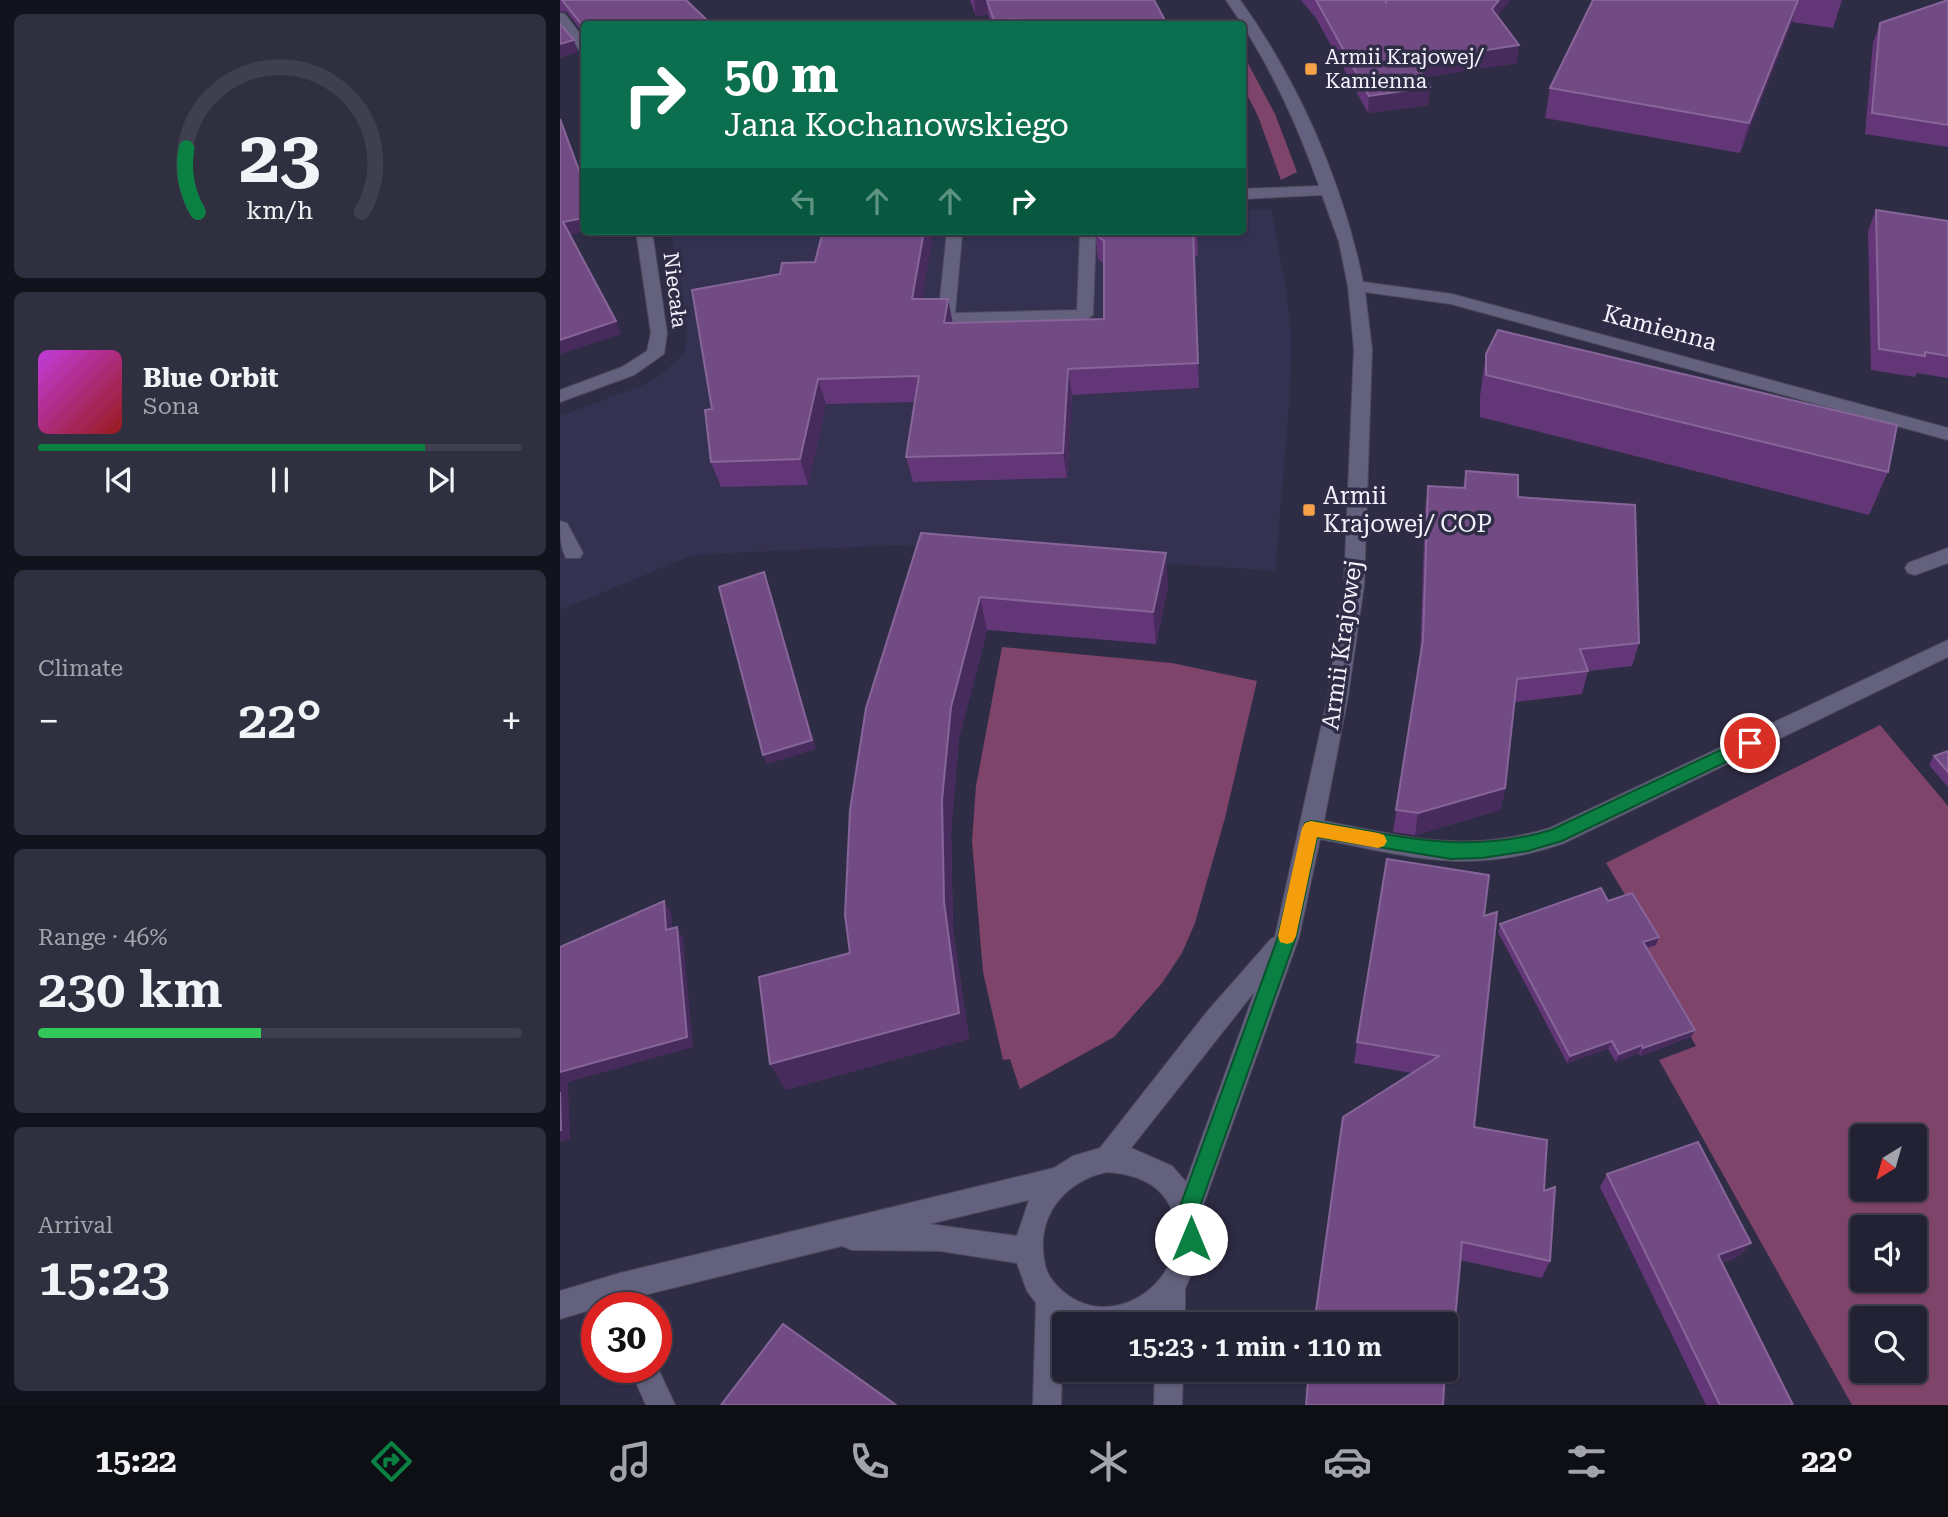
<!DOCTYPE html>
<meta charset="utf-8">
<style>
:root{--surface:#232234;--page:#2f2f40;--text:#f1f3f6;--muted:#a3a4ac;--line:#403f4f;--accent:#0b8043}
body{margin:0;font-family:"Roboto Serif",serif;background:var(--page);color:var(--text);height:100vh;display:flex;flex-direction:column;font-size:26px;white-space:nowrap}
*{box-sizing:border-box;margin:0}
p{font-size:23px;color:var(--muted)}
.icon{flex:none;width:38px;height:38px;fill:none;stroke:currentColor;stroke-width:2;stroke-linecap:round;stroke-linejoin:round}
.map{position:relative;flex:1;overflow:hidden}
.details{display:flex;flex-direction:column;gap:14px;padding:14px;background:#13131d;width:560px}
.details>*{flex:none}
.guide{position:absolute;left:21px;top:21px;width:665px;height:214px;border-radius:7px;box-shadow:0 2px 5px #0004,0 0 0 2px var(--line);background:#0b6e4f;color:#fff;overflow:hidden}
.needle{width:46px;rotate:217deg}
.buttons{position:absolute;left:1290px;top:1124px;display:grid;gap:14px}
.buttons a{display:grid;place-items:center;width:77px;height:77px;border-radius:7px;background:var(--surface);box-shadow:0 2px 5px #0004,0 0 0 2px var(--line);font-size:35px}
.speed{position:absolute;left:21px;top:1292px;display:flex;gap:14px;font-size:35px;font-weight:700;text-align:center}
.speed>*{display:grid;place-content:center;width:91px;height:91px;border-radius:50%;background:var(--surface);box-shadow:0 2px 5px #0004,0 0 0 2px var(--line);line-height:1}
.speed .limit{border:10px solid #d22;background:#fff;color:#111}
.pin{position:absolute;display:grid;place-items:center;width:60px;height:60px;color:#fff;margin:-30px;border:4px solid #fff;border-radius:50%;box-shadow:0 2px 7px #0007}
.me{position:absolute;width:77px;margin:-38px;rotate:0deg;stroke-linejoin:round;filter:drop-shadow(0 0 5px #0008)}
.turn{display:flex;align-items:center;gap:24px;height:147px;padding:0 28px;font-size:32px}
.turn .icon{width:91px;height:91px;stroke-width:2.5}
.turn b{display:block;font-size:49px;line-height:60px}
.lanes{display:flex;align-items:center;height:66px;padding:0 28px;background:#0003;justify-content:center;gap:35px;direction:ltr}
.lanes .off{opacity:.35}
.big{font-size:52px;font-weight:600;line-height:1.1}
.details .card{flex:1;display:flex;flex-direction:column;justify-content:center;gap:10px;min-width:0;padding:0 24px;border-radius:10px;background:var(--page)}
.details .dial{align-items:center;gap:0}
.dial svg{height:182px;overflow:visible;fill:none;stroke:var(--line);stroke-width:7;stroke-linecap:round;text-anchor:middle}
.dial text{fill:var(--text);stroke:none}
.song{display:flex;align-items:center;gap:21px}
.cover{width:84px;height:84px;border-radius:10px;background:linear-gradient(135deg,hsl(290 70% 55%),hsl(0 70% 35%))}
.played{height:7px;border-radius:4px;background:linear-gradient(90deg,var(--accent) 80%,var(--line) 80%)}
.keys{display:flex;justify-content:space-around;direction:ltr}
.heat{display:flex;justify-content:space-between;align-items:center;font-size:38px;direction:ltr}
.charge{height:10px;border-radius:5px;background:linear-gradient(90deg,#34c759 46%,var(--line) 0)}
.trip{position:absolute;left:492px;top:1312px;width:406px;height:70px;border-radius:7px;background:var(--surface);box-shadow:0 2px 5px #0004,0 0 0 2px var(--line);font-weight:600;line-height:70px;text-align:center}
.dock{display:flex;height:112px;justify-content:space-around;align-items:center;background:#0e0e15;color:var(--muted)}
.dock .icon{width:49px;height:49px}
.dock .on{color:var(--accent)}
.dock b{font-size:32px;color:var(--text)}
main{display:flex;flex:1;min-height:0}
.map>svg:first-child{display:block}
.built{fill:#343151}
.green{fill:#7e446a;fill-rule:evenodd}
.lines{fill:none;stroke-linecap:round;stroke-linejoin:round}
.service-casing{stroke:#4c4a5d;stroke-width:2}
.minor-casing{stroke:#4c4a5d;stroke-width:2}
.service{fill:#63617d;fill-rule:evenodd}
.minor{fill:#63617d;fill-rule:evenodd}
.wall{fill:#633777}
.shaded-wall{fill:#482b5d}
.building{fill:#724b85;stroke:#866598;stroke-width:2}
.route{fill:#0b8043;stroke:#07532c;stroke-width:2}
.slow{fill:#f59e0b}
.poi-dot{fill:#f7a149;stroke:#2f2d46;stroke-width:2.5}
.labels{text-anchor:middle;stroke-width:7;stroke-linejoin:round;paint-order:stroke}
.far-poi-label{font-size:21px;fill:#f3f2fc;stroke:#2f2d46;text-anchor:start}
.far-street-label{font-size:21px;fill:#f3f2fc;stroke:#2f2d46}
.street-label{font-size:24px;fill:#f3f2fc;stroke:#2f2d46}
.poi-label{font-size:24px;fill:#f3f2fc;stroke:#2f2d46;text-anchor:start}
</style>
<main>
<section class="details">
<div class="card dial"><svg viewBox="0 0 100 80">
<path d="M14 69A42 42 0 1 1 86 69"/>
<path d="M14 69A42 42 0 0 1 9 41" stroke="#0b8043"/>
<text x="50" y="56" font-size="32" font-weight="700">23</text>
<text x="50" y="72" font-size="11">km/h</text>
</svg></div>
<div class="card">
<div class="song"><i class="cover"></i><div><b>Blue Orbit</b><p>Sona</p></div></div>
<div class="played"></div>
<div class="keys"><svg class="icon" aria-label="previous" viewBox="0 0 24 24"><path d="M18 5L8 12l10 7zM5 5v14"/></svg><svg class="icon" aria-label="pause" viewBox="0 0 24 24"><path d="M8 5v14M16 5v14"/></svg><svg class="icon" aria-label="next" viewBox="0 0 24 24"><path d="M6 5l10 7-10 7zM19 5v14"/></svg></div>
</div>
<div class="card"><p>Climate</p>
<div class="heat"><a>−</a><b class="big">22°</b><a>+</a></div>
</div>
<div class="card"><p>Range · 46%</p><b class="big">230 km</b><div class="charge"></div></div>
<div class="card"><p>Arrival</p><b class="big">15:23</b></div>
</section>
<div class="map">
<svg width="1388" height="1405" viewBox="0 0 1388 1405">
<rect width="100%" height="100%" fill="#2f2d46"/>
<!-- built -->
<path class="built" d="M711 209 726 288 731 333 730 395 715 571 337 545 133 555 0 610V416L81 386 102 374 122 355 127 343V329L112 238 129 231H682L683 210Z"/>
<!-- green -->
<g class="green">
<path d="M683 54 715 114 737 172 721 180 698 116 683 87Z"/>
<path d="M442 647 612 663 697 681 665 818 635 923 622 953 602 983 554 1037 460 1089 450 1059 443 1060 423 972 412 841 416 786Z"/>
<path d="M1320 725 1388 806V1405H1292L1099 1060 1136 1046 1080 950 1095 945 1046 863ZM1302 1136H1354V1188H1302ZM1302 1227H1354V1279H1302ZM1302 1318H1354V1370H1302Z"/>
</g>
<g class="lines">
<defs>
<g id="service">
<path d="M387 231H418L416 234 402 236 395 313 517 310 520 231H536L533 315 525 320 380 322 378 318Z"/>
<path d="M0 521 7 523 23 553 20 558H6C0 546 0 535 0 521Z"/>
<path d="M1388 548V563L1355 575 1348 573 1345 568 1348 563Z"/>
<path d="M96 1364 115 1405H86L69 1367H96Z"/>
</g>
<g id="minor">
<path d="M666 0H680C739 82 783 183 803 282L892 294 1388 428V440L891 304 805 292 812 349 804 585 788 696 764 821C847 837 905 854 990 828L1388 640V657L1004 843C910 876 853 857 760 839L739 937 640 1214 642 1248 625 1289V1325H597V1318L585 1325H503L501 1405H473L476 1303 467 1291 457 1263 380 1251 292 1250 282 1246 60 1301 0 1319V1291L60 1273 494 1168 513 1156 540 1148 646 1013 711 939 715 937 768 696 784 585 794 349 788 286 779 242 762 195 682 199V189L759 186C736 120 706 57 666 0ZM695 991 626 1182 612 1166 571 1148ZM547 1172C587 1175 616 1192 616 1236 615 1246 614 1257 608 1267 582 1313 522 1323 490 1277 485 1269 484 1261 483 1251 480 1210 509 1180 547 1172ZM469 1200 457 1236 369 1224Z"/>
<path d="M0 13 5 14 24 39V51L19 50 0 26Z"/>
<path d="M76 231H92L107 333 104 354 74 375 0 402V390L62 367 87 351 91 333Z"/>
<path d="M595 1370H623L622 1405H594Z"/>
</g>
</defs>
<!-- service casing -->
<use href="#service" class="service-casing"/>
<!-- minor casing -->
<use href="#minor" class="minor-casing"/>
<!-- service -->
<use href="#service" class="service"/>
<!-- minor -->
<use href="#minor" class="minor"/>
</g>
<!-- wall -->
<g class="wall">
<path d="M0 0H126L24 24 22 32 7 12 0 11Z"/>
<path d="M410 0H594L607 24H431L428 14 416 16Z"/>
<path d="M741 0H824L826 2V0H950L937 16 957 63 864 77 870 87 868 105 808 113 756 18Z"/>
<path d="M1033 0H1282L1273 28 1232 22 1180 153 985 118 990 88Z"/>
<path d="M1388 0V147L1305 134 1313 43 1320 23Z"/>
<path d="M1316 210 1388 221V378L1357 373 1355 377 1311 370 1308 231Z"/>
<path d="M263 231H373L362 299H388L392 323 544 319V264L538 259 535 231H637L638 256H634L639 388 512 395 507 478 353 482 346 457 355 402 266 404 248 485 161 487 151 462 152 409 220 274 255 262Z"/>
<path d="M926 354 1328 472 1309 515 920 417V396Z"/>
<path d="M906 471 958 497 1079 643 1072 666 1028 671 1022 694 955 702 945 788 940 810 855 835 833 832 860 659 865 510 868 486 903 488Z"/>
<path d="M361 533 608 586 596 644 427 630 399 738 391 831 393 930 409 1039 225 1090 290 953Z"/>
<path d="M1388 751V787L1369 765 1374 756Z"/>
<path d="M1048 901 1096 945 1087 948 1135 1030 1131 1037 1080 1056 1079 1053 1056 1062 1048 1049 1007 1063 938 932 940 924Z"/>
<path d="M924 916 914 1127 984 1191 990 1261 982 1278 900 1260 892 1354 886 1369V1325L852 1073 794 1063 797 1042Z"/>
<path d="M1047 1174 1181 1255 1162 1263 1233 1405H1146L1040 1187Z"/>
</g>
<!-- shaded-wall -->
<g class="shaded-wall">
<path d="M414 0H426L428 14 416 16Z"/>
<path d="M939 0H950L930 26 932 9Z"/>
<path d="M1238 0 1232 22 1180 153 1189 123Z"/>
<path d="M456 19 457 24H434V21Z"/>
<path d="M14 40 18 52 0 58V44Z"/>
<path d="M959 45 957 63 853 79 854 61Z"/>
<path d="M870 87 868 105 808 113 809 96Z"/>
<path d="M24 196V217L21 198Z"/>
<path d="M24 218V231H26L9 235 3 222Z"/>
<path d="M364 231H373L358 324 352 299Z"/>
<path d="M388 299 393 324 384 323Z"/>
<path d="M56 321 61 334 0 354V340Z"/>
<path d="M508 369 512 395 507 478 503 453Z"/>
<path d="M258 379 266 404 248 485 240 459Z"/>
<path d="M606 553 608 586 596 644 593 612Z"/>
<path d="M204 572 256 749 207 764 203 755Z"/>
<path d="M420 597 427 630 399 738 391 831 393 930 409 1039 225 1090 210 1064 384 902 382 800 391 707Z"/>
<path d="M945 788 940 810 855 835 858 813Z"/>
<path d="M104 901 111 912 113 941 106 930Z"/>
<path d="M117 927 123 938 133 1047 8 1082 10 1139 0 1142V1072Z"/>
<path d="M1099 937 1096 945 1080 950 1083 942Z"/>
<path d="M1135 1030 1131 1037 1080 1056 1083 1048Z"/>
<path d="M1052 1041 1048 1049 1007 1063 1010 1056Z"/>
<path d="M1082 1045 1079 1053 1056 1062 1059 1054Z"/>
<path d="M1191 1243 1181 1255 1149 1267 1158 1255Z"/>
</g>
<!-- building -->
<g class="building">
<path d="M2 0H126L151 24H24V37L22 38V25Z"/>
<path d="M427 0H594L607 24H458L456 19 434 21Z"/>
<path d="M756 0H824L826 2V0H939L932 9 959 45 854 61 870 87 809 96Z"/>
<path d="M1033 0H1238L1189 123 990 88Z"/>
<path d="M1388 0V125L1312 113 1320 23Z"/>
<path d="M0 24 14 40 0 44Z"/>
<path d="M0 119 24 184V196L21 198 24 218 3 222 56 321 0 340Z"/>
<path d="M1316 210 1388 221V356L1365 352V356L1319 349Z"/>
<path d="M263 231H364L352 299H388L384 323 544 319V241L535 234V231H633L638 363 508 369 503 453 346 457 359 376 258 379 240 459 151 462 145 410 152 409 132 290 220 274 222 263 255 262Z"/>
<path d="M938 330 1337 425 1328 472 926 375V354Z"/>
<path d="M906 471 958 475V497L1075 505 1079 643 1020 649 1028 671 957 679 945 788 858 813 836 810 863 640 868 486 905 488Z"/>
<path d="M361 533 606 553 593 612 420 597 391 707 382 800 384 902 399 1013 210 1064 199 977 290 953 285 915 290 810 306 708Z"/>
<path d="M204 572 252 740 203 755 159 587Z"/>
<path d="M1388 751V772L1374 756Z"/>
<path d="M827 859 929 875 924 916 937 912 914 1127 987 1140 984 1191 995 1187 990 1261 902 1242 892 1354 886 1352V1325H754L783 1117 879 1056 797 1042Z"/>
<path d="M1041 888 1048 901 1072 893 1099 937 1083 942 1135 1030 1083 1048 1082 1045 1059 1054 1052 1041 1010 1056 940 924Z"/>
<path d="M104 901 106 930 117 927 127 1037 0 1072V947Z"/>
<path d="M0 1092 1 1130H0Z"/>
<path d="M1138 1142 1191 1243 1158 1255 1233 1405H1160L1047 1174Z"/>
<path d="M223 1324 336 1405H161Z"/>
<path d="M749 1370H885L883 1405H746Z"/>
</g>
<!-- route -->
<path class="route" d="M1190 736 1195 738 1198 743 1195 748 1002 841 968 851 922 858 891 859 757 837 736 937 638 1212 641 1239 638 1246 631 1249 624 1246 618 1212 718 937 745 823 751 821C837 835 905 856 991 830Z"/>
<!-- slow -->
<path class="slow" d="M751 821 818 833 824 835 827 841 824 846 818 848 757 837 736 936 733 942 727 944 720 942 718 936 742 828 745 823Z"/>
<!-- markers -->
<g class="poi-dot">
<rect x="744" y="62" width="14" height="14" rx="3.5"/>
<rect x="742" y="503" width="14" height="14" rx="3.5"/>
</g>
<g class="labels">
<!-- far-poi labels -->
<g class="far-poi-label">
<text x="765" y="64">Armii Krajowej/<tspan x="765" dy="24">Kamienna</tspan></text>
</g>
<!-- far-street labels -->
<g class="far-street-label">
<text transform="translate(115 290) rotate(83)" y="7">Niecała</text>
</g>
<!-- street labels -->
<g class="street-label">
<text transform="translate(1100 328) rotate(15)" y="8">Kamienna</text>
<text transform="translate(782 645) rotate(-82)" y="8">Armii Krajowej</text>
</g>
<!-- poi labels -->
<g class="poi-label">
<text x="763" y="504">Armii<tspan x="763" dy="28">Krajowej/ COP</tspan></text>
</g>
</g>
</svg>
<div class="buttons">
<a><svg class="needle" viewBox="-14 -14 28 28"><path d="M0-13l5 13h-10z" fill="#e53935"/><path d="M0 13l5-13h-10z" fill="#a3a4ac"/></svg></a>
<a><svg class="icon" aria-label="sound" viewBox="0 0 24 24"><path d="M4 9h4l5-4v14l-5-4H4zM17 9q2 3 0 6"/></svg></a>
<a><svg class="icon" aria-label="search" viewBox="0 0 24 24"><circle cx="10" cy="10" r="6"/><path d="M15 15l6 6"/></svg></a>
</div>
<div class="speed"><div class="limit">30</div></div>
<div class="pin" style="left:1190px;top:743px;background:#d93025"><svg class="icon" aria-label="arrive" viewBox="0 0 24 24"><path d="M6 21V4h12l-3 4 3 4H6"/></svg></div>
<svg class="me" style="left:631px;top:1239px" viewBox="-20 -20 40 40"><circle r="19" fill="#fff"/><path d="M0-13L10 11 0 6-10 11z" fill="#0b8043"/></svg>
<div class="trip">15:23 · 1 min · 110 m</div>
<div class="guide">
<div class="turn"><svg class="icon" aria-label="right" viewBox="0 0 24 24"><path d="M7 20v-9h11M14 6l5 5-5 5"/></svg><div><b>50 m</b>Jana Kochanowskiego</div></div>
<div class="lanes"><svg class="icon off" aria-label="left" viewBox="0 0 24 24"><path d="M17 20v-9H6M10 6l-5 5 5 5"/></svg><svg class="icon off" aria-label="ahead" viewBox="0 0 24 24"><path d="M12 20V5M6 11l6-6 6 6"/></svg><svg class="icon off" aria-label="ahead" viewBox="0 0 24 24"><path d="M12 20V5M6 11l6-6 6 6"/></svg><svg class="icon" aria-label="right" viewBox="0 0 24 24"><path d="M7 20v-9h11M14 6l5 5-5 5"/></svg></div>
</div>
</div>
</main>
<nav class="dock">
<b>15:22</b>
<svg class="icon on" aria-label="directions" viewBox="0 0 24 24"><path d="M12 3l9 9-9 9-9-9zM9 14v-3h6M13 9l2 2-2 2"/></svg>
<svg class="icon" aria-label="music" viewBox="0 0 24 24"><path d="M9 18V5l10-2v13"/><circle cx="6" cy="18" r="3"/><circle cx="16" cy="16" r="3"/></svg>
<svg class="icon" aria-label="phone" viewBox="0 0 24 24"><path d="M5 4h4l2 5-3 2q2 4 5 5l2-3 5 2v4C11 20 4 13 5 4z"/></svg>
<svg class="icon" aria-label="climate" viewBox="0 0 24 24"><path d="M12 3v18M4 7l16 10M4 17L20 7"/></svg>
<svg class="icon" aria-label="car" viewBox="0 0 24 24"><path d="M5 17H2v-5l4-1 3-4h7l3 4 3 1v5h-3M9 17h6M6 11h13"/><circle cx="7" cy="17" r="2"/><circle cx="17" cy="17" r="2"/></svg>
<svg class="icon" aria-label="filters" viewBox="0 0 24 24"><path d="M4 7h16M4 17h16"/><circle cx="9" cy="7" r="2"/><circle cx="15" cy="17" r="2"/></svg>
<b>22°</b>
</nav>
